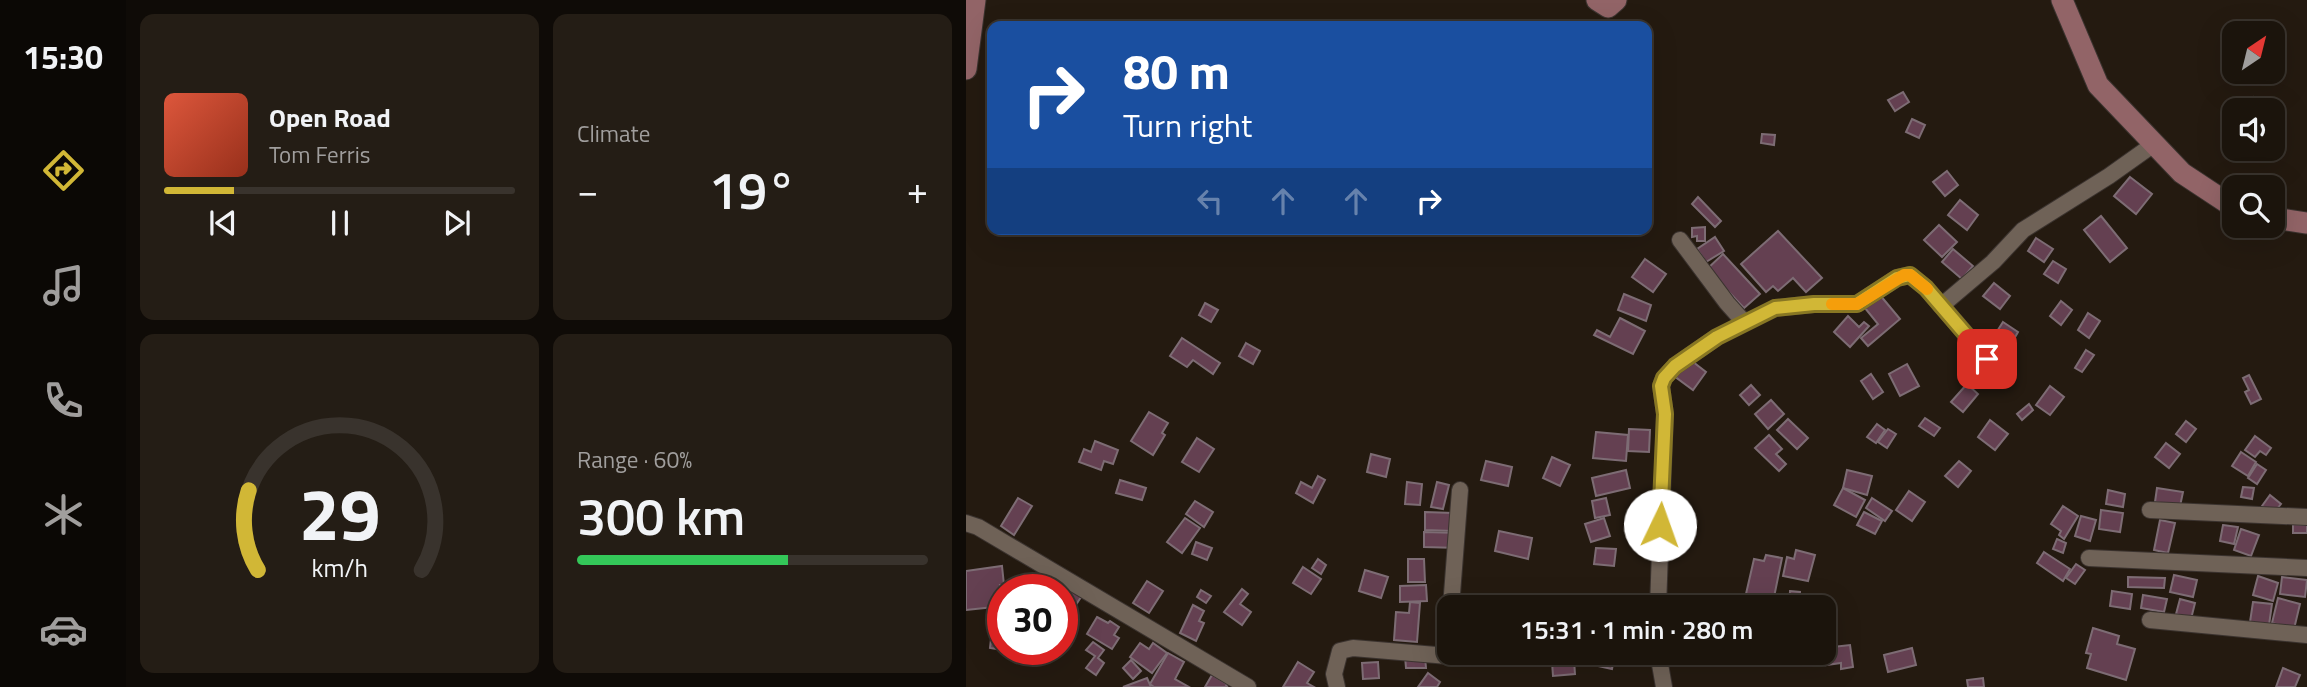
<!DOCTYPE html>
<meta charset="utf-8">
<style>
:root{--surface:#1b140c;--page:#241d15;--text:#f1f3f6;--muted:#a09e9d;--line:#39332d;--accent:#d1b736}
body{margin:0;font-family:"Titillium Web",sans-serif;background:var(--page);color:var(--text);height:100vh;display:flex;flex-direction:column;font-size:26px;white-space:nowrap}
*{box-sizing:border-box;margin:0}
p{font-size:23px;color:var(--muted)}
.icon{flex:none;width:38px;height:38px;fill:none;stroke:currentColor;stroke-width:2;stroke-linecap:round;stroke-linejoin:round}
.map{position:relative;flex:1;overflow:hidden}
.panel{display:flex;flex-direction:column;gap:14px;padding:14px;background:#0f0b07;width:840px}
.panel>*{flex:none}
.banner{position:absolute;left:21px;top:21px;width:665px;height:214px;border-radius:14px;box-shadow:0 7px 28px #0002,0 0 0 2px var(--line);background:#1a4fa0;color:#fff;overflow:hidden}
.needle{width:46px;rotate:35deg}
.tools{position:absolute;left:1256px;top:21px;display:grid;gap:14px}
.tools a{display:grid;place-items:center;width:63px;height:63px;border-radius:14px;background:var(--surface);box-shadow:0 7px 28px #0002,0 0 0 2px var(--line);font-size:35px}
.speed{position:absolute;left:21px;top:574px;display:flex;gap:14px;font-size:35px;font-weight:700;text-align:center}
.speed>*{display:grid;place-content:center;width:91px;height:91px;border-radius:50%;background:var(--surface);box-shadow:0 7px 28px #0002,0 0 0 2px var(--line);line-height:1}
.speed .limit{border:10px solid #d22;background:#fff;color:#111}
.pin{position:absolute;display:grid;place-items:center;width:60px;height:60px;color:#fff;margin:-30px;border-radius:14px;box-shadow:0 4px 10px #0006}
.me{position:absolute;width:77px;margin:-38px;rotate:3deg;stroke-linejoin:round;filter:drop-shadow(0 0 5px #0008)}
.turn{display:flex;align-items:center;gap:24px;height:147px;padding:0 21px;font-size:32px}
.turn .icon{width:91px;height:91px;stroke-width:2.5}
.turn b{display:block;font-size:49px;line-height:60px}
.lanes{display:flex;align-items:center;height:66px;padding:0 21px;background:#0003;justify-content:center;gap:35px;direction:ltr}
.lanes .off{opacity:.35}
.big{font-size:52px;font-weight:600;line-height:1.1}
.panel .tile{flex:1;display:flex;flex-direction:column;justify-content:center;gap:10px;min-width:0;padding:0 24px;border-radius:14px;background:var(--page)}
.panel .dial{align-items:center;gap:0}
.dial svg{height:182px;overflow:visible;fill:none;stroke:var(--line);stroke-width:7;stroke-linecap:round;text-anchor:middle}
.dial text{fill:var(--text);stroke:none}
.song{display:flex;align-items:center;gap:21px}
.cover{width:84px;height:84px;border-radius:10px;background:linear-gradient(135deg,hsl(10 70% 55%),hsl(10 70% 35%))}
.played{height:7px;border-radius:4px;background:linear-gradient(90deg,var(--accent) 20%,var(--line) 20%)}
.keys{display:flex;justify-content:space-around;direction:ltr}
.heat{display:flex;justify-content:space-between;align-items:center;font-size:38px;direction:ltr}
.charge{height:10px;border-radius:5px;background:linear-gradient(90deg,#34c759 60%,var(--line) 0)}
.panel .tiles{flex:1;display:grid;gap:14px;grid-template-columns:repeat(2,1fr)}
.trip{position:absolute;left:471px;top:595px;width:399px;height:70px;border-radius:14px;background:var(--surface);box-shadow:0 7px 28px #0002,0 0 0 2px var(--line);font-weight:600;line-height:70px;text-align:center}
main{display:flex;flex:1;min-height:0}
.tab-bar{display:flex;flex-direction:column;width:126px;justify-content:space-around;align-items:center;background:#0b0805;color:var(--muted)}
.tab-bar .icon{width:49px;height:49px}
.tab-bar .current{color:var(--accent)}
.tab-bar b{font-size:32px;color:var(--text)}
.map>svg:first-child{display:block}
.building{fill:#644051;stroke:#7d6c74;stroke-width:2}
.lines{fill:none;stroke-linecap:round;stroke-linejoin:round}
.minor-casing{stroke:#3b332f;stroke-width:18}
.secondary-casing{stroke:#3b332f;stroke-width:23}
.minor{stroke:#6f6257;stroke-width:16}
.secondary{stroke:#926467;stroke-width:21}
.route-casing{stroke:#887723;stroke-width:18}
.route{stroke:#d1b736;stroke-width:12}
.slow{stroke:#f59e0b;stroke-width:12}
</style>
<main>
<nav class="tab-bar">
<b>15:30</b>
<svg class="icon current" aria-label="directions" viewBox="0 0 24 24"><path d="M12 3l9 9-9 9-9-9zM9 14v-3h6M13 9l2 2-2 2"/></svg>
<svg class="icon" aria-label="music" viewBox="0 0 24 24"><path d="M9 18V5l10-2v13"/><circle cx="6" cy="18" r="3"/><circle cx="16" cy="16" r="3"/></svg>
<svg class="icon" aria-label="phone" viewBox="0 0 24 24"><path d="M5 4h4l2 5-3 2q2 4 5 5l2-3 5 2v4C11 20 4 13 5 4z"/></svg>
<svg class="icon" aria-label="climate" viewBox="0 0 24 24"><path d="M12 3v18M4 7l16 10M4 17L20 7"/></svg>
<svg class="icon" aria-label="car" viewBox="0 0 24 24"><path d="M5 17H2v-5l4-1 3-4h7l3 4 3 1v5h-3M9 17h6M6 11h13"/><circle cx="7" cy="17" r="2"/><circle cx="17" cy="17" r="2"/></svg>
</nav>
<section class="panel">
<div class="tiles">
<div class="tile">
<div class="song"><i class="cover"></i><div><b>Open Road</b><p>Tom Ferris</p></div></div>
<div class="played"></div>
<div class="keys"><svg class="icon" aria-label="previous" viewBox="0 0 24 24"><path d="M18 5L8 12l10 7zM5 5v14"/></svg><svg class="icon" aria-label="pause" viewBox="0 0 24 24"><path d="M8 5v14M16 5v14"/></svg><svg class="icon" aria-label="next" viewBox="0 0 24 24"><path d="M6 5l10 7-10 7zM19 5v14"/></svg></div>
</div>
<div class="tile"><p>Climate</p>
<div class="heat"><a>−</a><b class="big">19°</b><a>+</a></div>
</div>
<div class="tile dial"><svg viewBox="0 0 100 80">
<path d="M14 69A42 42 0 1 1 86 69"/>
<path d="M14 69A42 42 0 0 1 10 34" stroke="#d1b736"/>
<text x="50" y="56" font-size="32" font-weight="700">29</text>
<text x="50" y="72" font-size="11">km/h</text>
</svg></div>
<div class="tile"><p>Range · 60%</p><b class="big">300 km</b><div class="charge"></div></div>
</div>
</section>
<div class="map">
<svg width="1341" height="687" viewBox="0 0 1341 687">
<rect width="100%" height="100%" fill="#241a10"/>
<!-- building -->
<g class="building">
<path d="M937 92 943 102 929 111 922 100Z"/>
<path d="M1288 97 1302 106 1299 110H1279Z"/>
<path d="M1269 114V135L1259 128Z"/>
<path d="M946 119 959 125 953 138 940 132Z"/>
<path d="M796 134 809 135 808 145 795 143Z"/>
<path d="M981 171 992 185 979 196 967 182Z"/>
<path d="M1164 177 1186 194 1170 214 1148 196Z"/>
<path d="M732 197 755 221 749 227 726 204Z"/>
<path d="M994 200 1012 215 1001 230 982 215Z"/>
<path d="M1135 216 1161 248 1144 262 1118 230Z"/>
<path d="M973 225 991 242 976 257 958 240Z"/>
<path d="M739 227V241H731V236L726 237V228Z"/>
<path d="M812 231 856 278 840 292 827 278 812 291 807 286 800 292 775 264Z"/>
<path d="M749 237 758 251 740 262 731 249Z"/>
<path d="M1070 238 1087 249 1078 262 1062 251Z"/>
<path d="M987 249 1007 266 996 279 976 262Z"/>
<path d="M757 254 794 294 778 308 741 269Z"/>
<path d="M679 259 700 274 687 292 666 277Z"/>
<path d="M1087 261 1100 269 1092 283 1078 274Z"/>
<path d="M1028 283 1044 296 1034 309 1017 296Z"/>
<path d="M658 294 685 305 680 321 652 310Z"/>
<path d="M914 295 934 319 902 346 895 338 912 324 899 308Z"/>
<path d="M1095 301 1106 310 1095 325 1084 316Z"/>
<path d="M239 303 252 310 245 322 233 315Z"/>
<path d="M1122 313 1134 321 1123 338 1112 330Z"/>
<path d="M882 316 893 327 898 322 903 326 884 347 868 332Z"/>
<path d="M654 318 679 331 667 354 628 335 631 330 644 337Z"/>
<path d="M1037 322 1052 332 1041 351 1025 341Z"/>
<path d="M216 338 254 363 247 374 227 360 221 367 204 356Z"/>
<path d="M280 343 294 351 287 364 273 356Z"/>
<path d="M1120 350 1128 355 1116 372 1109 368Z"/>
<path d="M722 358 740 372 727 390 708 376Z"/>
<path d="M941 364 953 386 934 396 923 374Z"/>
<path d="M905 374 917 392 907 399 895 381Z"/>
<path d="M1283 375 1295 399 1285 404 1279 392 1283 390 1277 378Z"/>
<path d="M1001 384 1012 394 997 412 985 402Z"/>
<path d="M785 385 794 395 783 405 774 395Z"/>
<path d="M1084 386 1098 397 1084 415 1070 405Z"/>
<path d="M805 400 818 414 802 429 789 414Z"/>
<path d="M1063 404 1067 410 1056 420 1051 414Z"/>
<path d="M183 412 202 423 196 433 199 435 187 455 165 441Z"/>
<path d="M959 418 974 428 968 436 953 426Z"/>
<path d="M822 419 842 438 831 449 811 430Z"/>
<path d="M1024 420 1042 434 1029 450 1012 437Z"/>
<path d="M1220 421 1230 429 1220 442 1210 434Z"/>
<path d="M911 424 919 430 910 443 901 437Z"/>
<path d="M663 429 684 430 683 452 662 451Z"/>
<path d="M922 429 930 434 921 448 912 442Z"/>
<path d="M630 432 662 435 660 461 627 458Z"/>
<path d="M803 435 816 449 810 454 820 464 813 471 789 448Z"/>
<path d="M1289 436 1305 448 1300 455 1294 451 1289 457 1279 450Z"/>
<path d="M231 438 248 449 233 472 216 462Z"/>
<path d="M129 441 152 450 147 464 138 461 135 470 113 462 118 449 125 452Z"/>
<path d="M1200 443 1214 454 1203 468 1189 457Z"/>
<path d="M1275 452 1290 462 1282 476 1266 466Z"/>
<path d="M405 454 424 459 420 477 401 472Z"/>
<path d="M586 457 604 465 594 486 577 478Z"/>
<path d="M520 461 546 467 542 486 515 480Z"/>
<path d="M993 461 1005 471 992 487 979 476Z"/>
<path d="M1291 464 1300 470 1291 484 1282 478Z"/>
<path d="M660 470 664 488 630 496 626 478Z"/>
<path d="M881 470 906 476 901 495 877 488Z"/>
<path d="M352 476 359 480 347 503 330 493 335 482 346 488Z"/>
<path d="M154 480 180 488 176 500 150 493Z"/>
<path d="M441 482 456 484 454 505 439 504Z"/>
<path d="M471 482 483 485 477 509 465 507Z"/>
<path d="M1277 487 1288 488 1286 499 1275 497Z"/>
<path d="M877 488 899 500 890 517 868 505Z"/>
<path d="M1191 488 1217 492 1214 506 1189 502Z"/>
<path d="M1142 490 1159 494 1157 507 1140 504Z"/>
<path d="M943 491 959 502 946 521 930 510Z"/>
<path d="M1304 495 1315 504 1307 514 1296 506Z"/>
<path d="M52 498 66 506 48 535 35 526Z"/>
<path d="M640 498 644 515 629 518 626 501Z"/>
<path d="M906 498 926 511 919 521 900 508Z"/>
<path d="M229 501 247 512 238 527 220 514Z"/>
<path d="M1097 506 1112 516 1098 539 1093 535 1095 531 1085 524Z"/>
<path d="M1135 510 1157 513 1154 532 1133 529Z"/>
<path d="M459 512 487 513V531L459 530Z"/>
<path d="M898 512 916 521 909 534 891 525Z"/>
<path d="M1115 516 1130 520 1124 541 1109 536Z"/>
<path d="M219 518 234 528 216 553 201 542Z"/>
<path d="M638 518 644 536 625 542 619 524Z"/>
<path d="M1194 520 1209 523 1202 553 1188 550Z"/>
<path d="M1327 524 1341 525V533H1327Z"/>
<path d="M1257 525 1272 527 1268 544 1254 541Z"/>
<path d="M1275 529 1293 535 1285 556 1268 550Z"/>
<path d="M533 531 566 538 562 559 529 551Z"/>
<path d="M458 532 494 533 493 548 458 547Z"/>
<path d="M1091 539 1100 543 1097 553 1087 549Z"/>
<path d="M230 542 246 548 241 560 226 554Z"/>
<path d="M630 548 650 549 648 566 628 564Z"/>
<path d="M830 550 849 555 842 581 817 576 821 557 828 559Z"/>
<path d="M1078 552 1104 569 1097 581 1071 563Z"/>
<path d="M800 555 816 558 806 607H777L788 559 798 561Z"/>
<path d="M352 559 360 565 355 574 346 568Z"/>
<path d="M442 559H458L459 582H442Z"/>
<path d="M1110 564 1119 570 1109 584 1100 578Z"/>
<path d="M36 566 38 585H34L37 606 0 610V571Z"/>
<path d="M337 567 355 579 345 594 327 583Z"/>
<path d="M399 570 422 577 415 598 393 591Z"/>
<path d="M1208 575 1231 580 1227 597 1204 592Z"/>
<path d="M1292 576 1312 583 1307 601 1287 595Z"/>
<path d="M1162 577 1199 578 1198 588 1162 587Z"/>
<path d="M1316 577 1341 580 1339 597 1314 594Z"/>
<path d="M90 581 115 597 106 611 96 605V590H84Z"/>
<path d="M181 581 197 591 183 613 167 603Z"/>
<path d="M460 585 461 601 434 602V586Z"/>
<path d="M276 589 282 594 274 604 285 612 276 625 258 612Z"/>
<path d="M235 590 245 596 240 603 231 597Z"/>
<path d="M824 591 834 592 833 607H823Z"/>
<path d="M1146 591 1166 594 1164 609 1144 606Z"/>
<path d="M1177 595 1201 599 1198 612 1175 608Z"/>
<path d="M1312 598 1334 604 1328 629 1306 623Z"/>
<path d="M1214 599 1229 603 1225 619 1210 614Z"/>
<path d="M444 602 454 603 451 642 428 640 430 612 443 613Z"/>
<path d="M502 602H521L522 607H502Z"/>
<path d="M1287 602 1306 604 1303 625 1284 622Z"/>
<path d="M227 605 238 611 233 621 238 623 230 641 214 633Z"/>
<path d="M131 617 142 623 144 621 153 627 148 635 153 638 146 649 121 634Z"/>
<path d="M1127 628 1153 636 1151 644 1169 649 1160 680 1121 668 1125 654 1120 653Z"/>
<path d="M25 639 37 641V650L24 648Z"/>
<path d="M127 642 138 650 132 658 138 663 130 675 120 668 129 656 120 650Z"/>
<path d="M174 643 183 649 187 643 201 653 186 673 164 657Z"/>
<path d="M884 645 887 667 875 669V663L860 665 858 648Z"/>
<path d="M946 648 950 665 922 672 918 655Z"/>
<path d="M202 653 218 662 209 679 223 687H188L184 684Z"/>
<path d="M576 653H611V654L576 656Z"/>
<path d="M634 655 648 658 646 669 632 666Z"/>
<path d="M439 656H459L460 668H440Z"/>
<path d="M165 660 175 671 167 679 157 668Z"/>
<path d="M608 660 609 674 587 676 586 662Z"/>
<path d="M332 662 348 672 341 683 348 687H317Z"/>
<path d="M412 662 413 678 397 679 396 663Z"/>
<path d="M1317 668 1334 675 1329 687H1310Z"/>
<path d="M462 673 474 682 471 687H452Z"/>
<path d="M246 675 261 684 260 686 262 687H239Z"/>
<path d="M181 678 185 687H157Z"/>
<path d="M1017 678 1018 687H1002L1001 680Z"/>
</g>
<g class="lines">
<defs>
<g id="minor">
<path d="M714 240 761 303 778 322"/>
<path d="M975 306 1027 262 1057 230 1143 176 1188 144"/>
<path d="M1184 510 1341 517"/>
<path d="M0 523 12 527 282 687"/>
<path d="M1123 558 1341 568"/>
<path d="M485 607 494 490"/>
<path d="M692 607 699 414 695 386 698 378 709 366 751 337 809 308 848 304H891L931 278 944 275 960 288 1037 377"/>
<path d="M1184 620 1341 635"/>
<path d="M692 653 698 687"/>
<path d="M371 687 368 674 374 651 387 648 482 656 483 635"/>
</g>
<g id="secondary">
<path d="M631 0 642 7 650 0"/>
<path d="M1096 0 1132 85 1216 173 1269 208"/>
<path d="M0 69 9 0"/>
<path d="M1307 218 1341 223"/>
</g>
</defs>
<!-- minor casing -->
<use href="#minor" class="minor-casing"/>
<!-- secondary casing -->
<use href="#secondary" class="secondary-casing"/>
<!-- minor -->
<use href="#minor" class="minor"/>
<!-- secondary -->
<use href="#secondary" class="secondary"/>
</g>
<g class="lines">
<defs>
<path id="route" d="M694 525 699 414 695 386 698 378 709 366 751 337 809 308 848 304H891L931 278 944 275 960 288 1021 359"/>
</defs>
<!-- route casing -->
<use href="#route" class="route-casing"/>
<!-- route -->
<use href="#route" class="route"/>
<!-- slow -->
<path class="slow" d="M866 304H891L938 275H944L961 289"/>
</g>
</svg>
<div class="tools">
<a><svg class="needle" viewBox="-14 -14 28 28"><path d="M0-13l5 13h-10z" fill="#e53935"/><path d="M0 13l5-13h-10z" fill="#a09e9d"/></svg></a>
<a><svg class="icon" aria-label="sound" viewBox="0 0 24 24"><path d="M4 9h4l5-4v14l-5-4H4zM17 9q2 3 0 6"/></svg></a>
<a><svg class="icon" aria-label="search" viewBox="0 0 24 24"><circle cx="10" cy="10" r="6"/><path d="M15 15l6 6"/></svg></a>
</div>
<div class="speed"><div class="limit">30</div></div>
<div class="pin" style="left:1021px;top:359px;background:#d93025"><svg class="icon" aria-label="arrive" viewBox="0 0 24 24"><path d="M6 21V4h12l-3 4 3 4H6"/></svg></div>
<svg class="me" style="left:694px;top:525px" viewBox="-20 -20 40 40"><circle r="19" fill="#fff"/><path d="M0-13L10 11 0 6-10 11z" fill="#d1b736"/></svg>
<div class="trip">15:31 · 1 min · 280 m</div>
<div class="banner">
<div class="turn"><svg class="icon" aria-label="right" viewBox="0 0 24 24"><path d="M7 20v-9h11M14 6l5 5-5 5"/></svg><div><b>80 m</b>Turn right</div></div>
<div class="lanes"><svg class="icon off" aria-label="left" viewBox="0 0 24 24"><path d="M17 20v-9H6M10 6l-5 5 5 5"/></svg><svg class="icon off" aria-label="ahead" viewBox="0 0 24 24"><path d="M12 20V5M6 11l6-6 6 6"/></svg><svg class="icon off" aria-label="ahead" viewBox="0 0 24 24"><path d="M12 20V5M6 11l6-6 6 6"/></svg><svg class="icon" aria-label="right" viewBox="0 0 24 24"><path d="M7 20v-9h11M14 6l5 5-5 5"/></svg></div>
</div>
</div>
</main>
